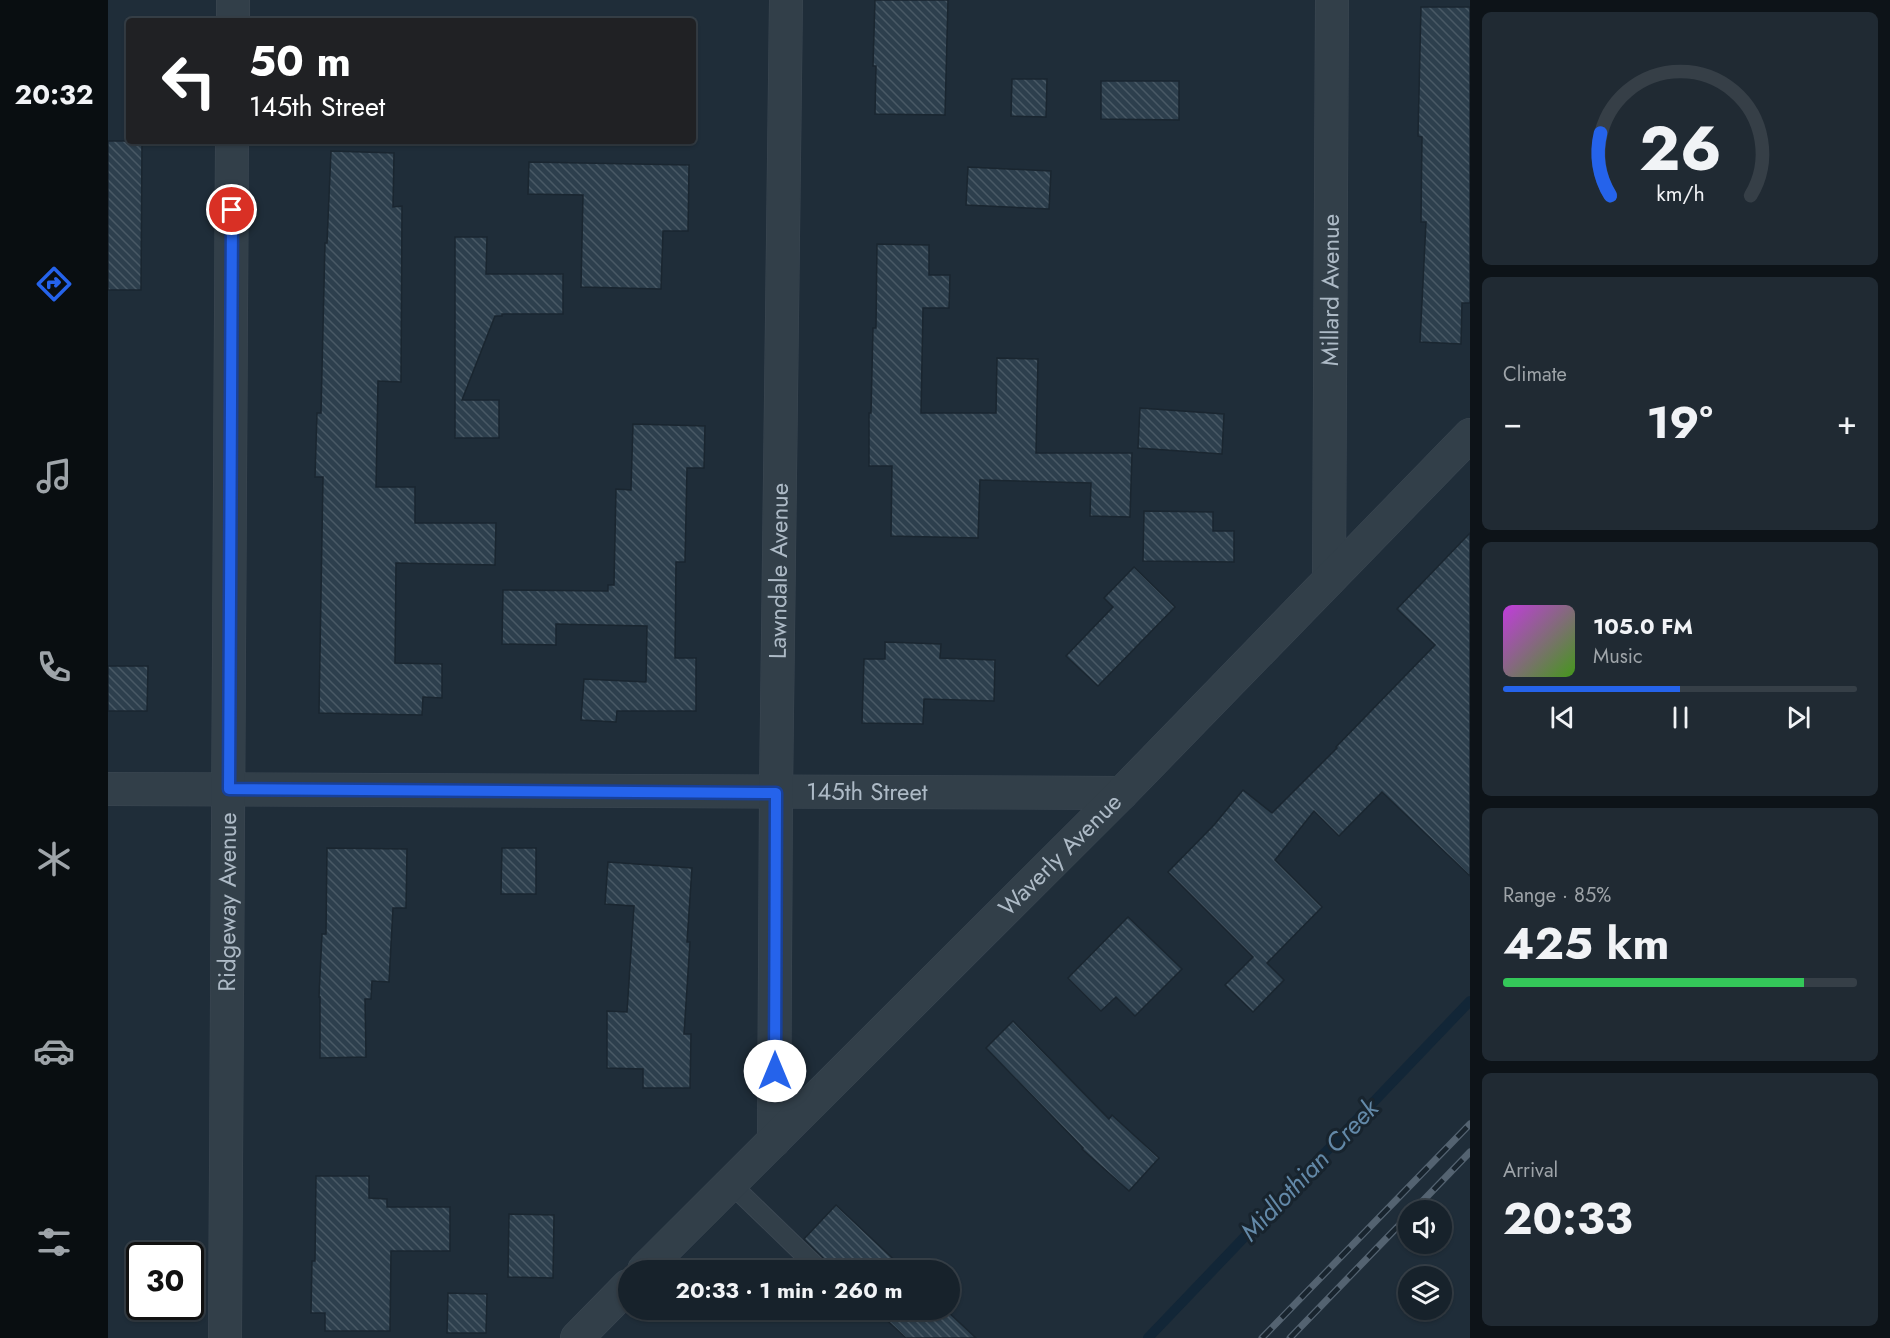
<!DOCTYPE html>
<meta charset="utf-8">
<style>
:root{--surface:#17222b;--page:#202a33;--text:#f1f3f6;--muted:#9ea4a9;--line:#363f47;--accent:#2563eb}
body{margin:0;font-family:Jost,sans-serif;background:var(--page);color:var(--text);height:100vh;display:flex;flex-direction:column;font-size:22px;white-space:nowrap}
*{box-sizing:border-box;margin:0}
p{font-size:20px;color:var(--muted)}
.icon{flex:none;width:33px;height:33px;fill:none;stroke:currentColor;stroke-width:2;stroke-linecap:round;stroke-linejoin:round}
.map{position:relative;flex:1;overflow:hidden}
.panel{display:flex;flex-direction:column;gap:12px;padding:12px;background:#0d1318;width:420px}
.panel>*{flex:none}
.hud{position:absolute;left:18px;top:18px;width:570px;height:126px;border-radius:6px;box-shadow:0 2px 4px #0004,0 0 0 2px var(--line);background:#202124;color:#fff;overflow:hidden}
.tools{position:absolute;left:1290px;top:1200px;display:grid;gap:12px}
.tools a{display:grid;place-items:center;width:54px;height:54px;border-radius:50%;background:var(--surface);box-shadow:0 2px 4px #0004,0 0 0 2px var(--line);font-size:30px}
.speed{position:absolute;left:18px;top:1242px;display:flex;gap:12px;font-size:30px;font-weight:700;text-align:center}
.speed>*{display:grid;place-content:center;width:78px;height:78px;border-radius:50%;background:var(--surface);box-shadow:0 2px 4px #0004,0 0 0 2px var(--line);line-height:1}
.speed .limit{border:3px solid #111;border-radius:9px;background:#fff;color:#111}
.pin{position:absolute;display:grid;place-items:center;width:51px;height:51px;color:#fff;margin:-26px;border:3px solid #fff;border-radius:50%;box-shadow:0 2px 6px #0007}
.me{position:absolute;width:66px;margin:-33px;rotate:0deg;stroke-linejoin:round;filter:drop-shadow(0 0 4px #0008)}
.turn{display:flex;align-items:center;gap:21px;height:126px;padding:0 24px;font-size:27px}
.turn .icon{width:78px;height:78px;stroke-width:2.5}
.turn b{display:block;font-size:42px;line-height:51px}
.big{font-size:45px;font-weight:700;line-height:1.1}
.panel .card{flex:1;display:flex;flex-direction:column;justify-content:center;gap:9px;min-width:0;padding:0 21px;border-radius:9px;background:var(--page)}
.panel .dial{align-items:center;gap:0}
.dial svg{height:156px;overflow:visible;fill:none;stroke:var(--line);stroke-width:7;stroke-linecap:round;text-anchor:middle}
.dial text{fill:var(--text);stroke:none}
.song{display:flex;align-items:center;gap:18px}
.cover{width:72px;height:72px;border-radius:9px;background:linear-gradient(135deg,hsl(290 70% 55%),hsl(100 70% 35%))}
.played{height:6px;border-radius:3px;background:linear-gradient(90deg,var(--accent) 50%,var(--line) 50%)}
.keys{display:flex;justify-content:space-around;direction:ltr}
.heat{display:flex;justify-content:space-between;align-items:center;font-size:33px;direction:ltr}
.charge{height:9px;border-radius:4px;background:linear-gradient(90deg,#34c759 85%,var(--line) 0)}
.trip{position:absolute;left:510px;top:1260px;width:342px;height:60px;border-radius:30px;background:var(--surface);box-shadow:0 2px 4px #0004,0 0 0 2px var(--line);font-weight:700;line-height:60px;text-align:center}
main{display:flex;flex:1;min-height:0}
.tab-bar{display:flex;flex-direction:column;width:108px;justify-content:space-around;align-items:center;background:#090e11;color:var(--muted)}
.tab-bar .icon{width:42px;height:42px}
.tab-bar .active{color:var(--accent)}
.tab-bar b{font-size:27px;color:var(--text)}
.map>svg:first-child{display:block}
.lines{fill:none;stroke-linecap:round;stroke-linejoin:round}
.stream{stroke:#122637;stroke-width:10}
.building{fill:url(#building-back-hatch);stroke:#1a2630;stroke-width:1.5}
.service-casing{stroke:#3c4853;stroke-width:20}
.minor-casing{stroke:#3c4853;stroke-width:34}
.service{stroke:#323f49;stroke-width:18}
.minor{stroke:#323f49;stroke-width:33}
.rail-casing{stroke:#546371;stroke-width:7}
.rail{stroke:#18242e;stroke-width:4.5;stroke-dasharray:14;stroke-linecap:butt}
.route-casing{stroke:#184099;stroke-width:15}
.route{stroke:#2563eb;stroke-width:10}
.labels{text-anchor:middle;stroke-width:6;stroke-linejoin:round;paint-order:stroke}
.street-label{font-size:24px;fill:#adbac6;stroke:#18242e}
.water-label{font-size:26px;font-style:italic;fill:#6389a8;stroke:#18242e}
</style>
<main>
<nav class="tab-bar">
<b>20:32</b>
<svg class="icon active" aria-label="directions" viewBox="0 0 24 24"><path d="M12 3l9 9-9 9-9-9zM9 14v-3h6M13 9l2 2-2 2"/></svg>
<svg class="icon" aria-label="music" viewBox="0 0 24 24"><path d="M9 18V5l10-2v13"/><circle cx="6" cy="18" r="3"/><circle cx="16" cy="16" r="3"/></svg>
<svg class="icon" aria-label="phone" viewBox="0 0 24 24"><path d="M5 4h4l2 5-3 2q2 4 5 5l2-3 5 2v4C11 20 4 13 5 4z"/></svg>
<svg class="icon" aria-label="climate" viewBox="0 0 24 24"><path d="M12 3v18M4 7l16 10M4 17L20 7"/></svg>
<svg class="icon" aria-label="car" viewBox="0 0 24 24"><path d="M5 17H2v-5l4-1 3-4h7l3 4 3 1v5h-3M9 17h6M6 11h13"/><circle cx="7" cy="17" r="2"/><circle cx="17" cy="17" r="2"/></svg>
<svg class="icon" aria-label="filters" viewBox="0 0 24 24"><path d="M4 7h16M4 17h16"/><circle cx="9" cy="7" r="2"/><circle cx="15" cy="17" r="2"/></svg>
</nav>
<div class="map">
<svg width="1362" height="1338" viewBox="0 0 1362 1338">
<defs>
<pattern id="building-back-hatch" width="6" height="6" patternUnits="userSpaceOnUse" patternTransform="scale(1.5)"><rect width="6" height="6" fill="#2d3f4d"/><path d="M-1 5l2 2M0 0l6 6M5-1l2 2" fill="none" stroke="#495965"/></pattern>
</defs>
<rect width="100%" height="100%" fill="#1f2d39"/>
<g class="lines">
<!-- stream -->
<path class="stream" d="M1040 1338 1362 1001"/>
</g>
<!-- building -->
<g class="building">
<path d="M767 0H840L837 115 767 114 768 66H765Z"/>
<path d="M1313 7H1362V303H1354L1353 344 1312 342 1318 222H1313L1314 137 1310 136Z"/>
<path d="M904 79H939L938 117 903 116Z"/>
<path d="M993 81H1071V120L993 119Z"/>
<path d="M0 141H34L33 290H0Z"/>
<path d="M223 151 286 153 285 207 294 206 293 382 270 381 268 487H307V523H388L387 565 288 563 287 663 334 664V698L315 697 314 715 211 713 215 477H207L209 413H213L217 243H219Z"/>
<path d="M421 162 581 165 580 231H555L553 289 473 287 475 195 420 194Z"/>
<path d="M860 167 943 171 941 209 858 205Z"/>
<path d="M347 237H379L378 274H455V314H394V316H387L354 400H391V438H347Z"/>
<path d="M769 244 821 245V275H842L841 308H815L813 413H888L889 358 930 359 928 453H1024L1022 517 982 516 983 483 872 480 870 538 783 536 784 466H761V413H763L765 328H768Z"/>
<path d="M1032 408 1116 414 1114 454 1030 448Z"/>
<path d="M525 424 597 426 596 468H579L577 562H568L567 658H588V711H509L508 722 473 720 476 679 538 682 539 626 448 624V645L394 644 395 590 500 591V585H506L508 489 523 490Z"/>
<path d="M1036 511 1105 512V531H1126V562L1035 561Z"/>
<path d="M1362 533V876L1274 792 1231 836 1206 811 1167 860 1214 907 1159 963 1176 980 1145 1012 1117 985 1145 957 1060 872 1106 825 1135 790 1164 813 1229 748 1228 747 1327 645 1289 609Z"/>
<path d="M1026 567 1067 607 990 686 958 656 1005 607 996 598Z"/>
<path d="M777 642 833 644 832 658 887 660 886 701 816 699 815 724 754 723 756 659H777Z"/>
<path d="M0 666H40L39 711H0Z"/>
<path d="M219 848 299 849 298 908H285L281 982 264 981 263 999H257L258 1057 212 1058V997H211L214 934H218Z"/>
<path d="M394 848H428V894H393Z"/>
<path d="M500 862 584 868 579 942H582L576 1034H583L582 1088H535V1069L499 1068V1011L519 1012 526 906 497 904Z"/>
<path d="M1020 917 1074 969 1027 1016 1008 997 993 1011 960 978Z"/>
<path d="M905 1021 1001 1119 1004 1115 1051 1158 1021 1191 974 1149 975 1148 878 1048Z"/>
<path d="M208 1176H261V1198L279 1199V1207H342V1251H283L282 1331H217V1313H203L204 1261H207Z"/>
<path d="M728 1205 797 1270H727L696 1239Z"/>
<path d="M401 1214 446 1215 445 1278 400 1277Z"/>
<path d="M340 1293 379 1294 378 1333H339Z"/>
<path d="M768 1310H838L868 1338H798Z"/>
</g>
<g class="lines">
<defs>
<path id="service" d="M623 1184 712 1270"/>
<g id="minor">
<path d="M125 21V0"/>
<path id="s1" d="M1221 580 1224 0"/>
<path id="s2" d="M0 789 1014 793"/>
<path id="s3" d="M666 1141 668 793 678 0"/>
<path id="s4" d="M536 1270 1014 793 1362 435"/>
<path id="s5" d="M117 1338 124 141"/>
<path d="M469 1338 520 1286"/>
</g>
</defs>
<!-- service casing -->
<use href="#service" class="service-casing"/>
<!-- minor casing -->
<use href="#minor" class="minor-casing"/>
<!-- service -->
<use href="#service" class="service"/>
<!-- minor -->
<use href="#minor" class="minor"/>
<defs>
<g id="rail">
<path d="M1306 1210 1362 1152"/>
<path d="M1154 1338 1362 1124"/>
<path d="M1182 1338 1300 1216"/>
</g>
</defs>
<!-- rail casing -->
<use href="#rail" class="rail-casing"/>
<!-- rail -->
<use href="#rail" class="rail"/>
</g>
<g class="lines">
<defs>
<path id="route" d="M124 210 121 789 668 793 667 1071"/>
</defs>
<!-- route casing -->
<use href="#route" class="route-casing"/>
<!-- route -->
<use href="#route" class="route"/>
</g>
<g class="labels">
<!-- street labels -->
<g class="street-label">
<text dy="8" stroke="none"><textPath href="#s1" startOffset="290">Millard Avenue</textPath></text>
<text dy="8" stroke="none"><textPath href="#s3" startOffset="570">Lawndale Avenue</textPath></text>
<text dy="8" stroke="none"><textPath href="#s2" startOffset="759">145th Street</textPath></text>
<text dy="8" stroke="none"><textPath href="#s4" startOffset="588">Waverly Avenue</textPath></text>
<text dy="8" stroke="none"><textPath href="#s5" startOffset="436">Ridgeway Avenue</textPath></text>
</g>
<!-- water labels -->
<g class="water-label">
<text transform="translate(1201 1170) rotate(-46)" y="9">Midlothian Creek</text>
</g>
</g>
</svg>
<div class="tools">
<a><svg class="icon" aria-label="sound" viewBox="0 0 24 24"><path d="M4 9h4l5-4v14l-5-4H4zM17 9q2 3 0 6"/></svg></a>
<a><svg class="icon" aria-label="layers" viewBox="0 0 24 24"><path d="M12 4l9 5-9 5-9-5zM3 14l9 5 9-5"/></svg></a>
</div>
<div class="speed"><div class="limit">30</div></div>
<div class="pin" style="left:124px;top:210px;background:#d93025"><svg class="icon" aria-label="arrive" viewBox="0 0 24 24"><path d="M6 21V4h12l-3 4 3 4H6"/></svg></div>
<svg class="me" style="left:667px;top:1071px" viewBox="-20 -20 40 40"><circle r="19" fill="#fff"/><path d="M0-13L10 11 0 6-10 11z" fill="#2563eb"/></svg>
<div class="trip">20:33 · 1 min · 260 m</div>
<div class="hud">
<div class="turn"><svg class="icon" aria-label="left" viewBox="0 0 24 24"><path d="M17 20v-9H6M10 6l-5 5 5 5"/></svg><div><b>50 m</b>145th Street</div></div>
</div>
</div>
<section class="panel">
<div class="card dial"><svg viewBox="0 0 100 80">
<path d="M14 69A42 42 0 1 1 86 69"/>
<path d="M14 69A42 42 0 0 1 9 37" stroke="#2563eb"/>
<text x="50" y="56" font-size="32" font-weight="700">26</text>
<text x="50" y="72" font-size="11">km/h</text>
</svg></div>
<div class="card"><p>Climate</p>
<div class="heat"><a>−</a><b class="big">19°</b><a>+</a></div>
</div>
<div class="card">
<div class="song"><i class="cover"></i><div><b>105.0 FM</b><p>Music</p></div></div>
<div class="played"></div>
<div class="keys"><svg class="icon" aria-label="previous" viewBox="0 0 24 24"><path d="M18 5L8 12l10 7zM5 5v14"/></svg><svg class="icon" aria-label="pause" viewBox="0 0 24 24"><path d="M8 5v14M16 5v14"/></svg><svg class="icon" aria-label="next" viewBox="0 0 24 24"><path d="M6 5l10 7-10 7zM19 5v14"/></svg></div>
</div>
<div class="card"><p>Range · 85%</p><b class="big">425 km</b><div class="charge"></div></div>
<div class="card"><p>Arrival</p><b class="big">20:33</b></div>
</section>
</main>
